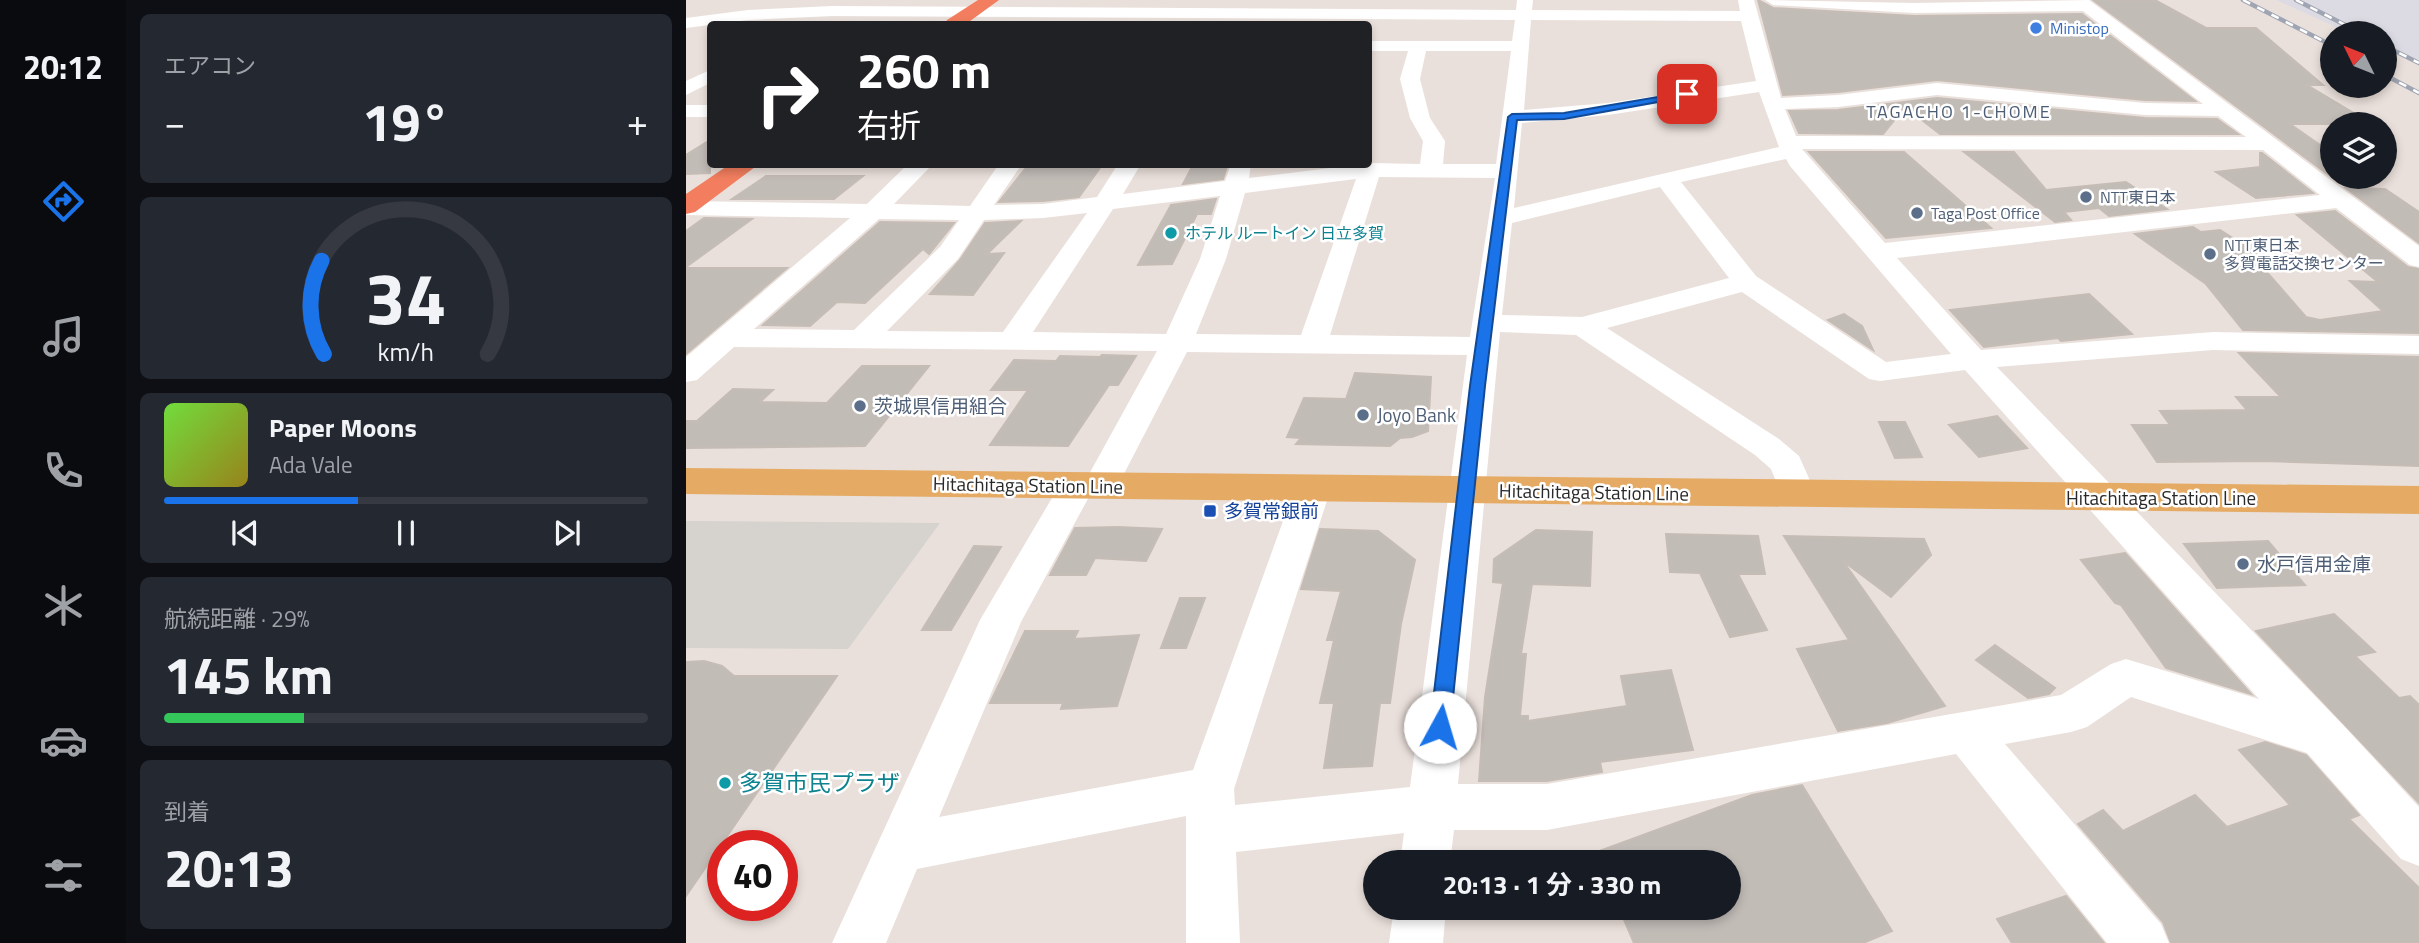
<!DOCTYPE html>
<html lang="ja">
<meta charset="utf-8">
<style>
:root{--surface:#171b24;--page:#242831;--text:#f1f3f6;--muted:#9ea1a6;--line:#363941;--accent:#1a73e8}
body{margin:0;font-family:"Titillium Web","Noto Sans JP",sans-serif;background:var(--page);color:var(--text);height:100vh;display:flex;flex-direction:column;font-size:26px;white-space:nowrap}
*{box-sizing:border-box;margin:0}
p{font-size:23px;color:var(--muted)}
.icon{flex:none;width:38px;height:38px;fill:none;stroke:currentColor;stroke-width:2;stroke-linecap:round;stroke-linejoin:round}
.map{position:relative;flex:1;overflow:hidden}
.panel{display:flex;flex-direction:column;gap:14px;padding:14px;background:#0d0f14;width:560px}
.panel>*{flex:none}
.guide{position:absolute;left:21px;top:21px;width:665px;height:147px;border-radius:7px;box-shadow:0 4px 10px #0003;background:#202124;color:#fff;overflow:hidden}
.needle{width:46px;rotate:313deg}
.controls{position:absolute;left:1634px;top:21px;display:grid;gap:14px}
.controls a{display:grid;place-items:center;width:77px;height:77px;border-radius:50%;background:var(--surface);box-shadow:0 4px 10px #0003;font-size:35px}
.speed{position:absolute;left:21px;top:830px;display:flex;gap:14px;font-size:35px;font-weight:700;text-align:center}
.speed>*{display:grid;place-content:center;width:91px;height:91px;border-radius:50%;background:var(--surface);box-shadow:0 4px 10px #0003;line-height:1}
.speed .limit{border:10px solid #d22;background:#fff;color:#111}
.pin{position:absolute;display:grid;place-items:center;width:60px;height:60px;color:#fff;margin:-30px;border-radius:14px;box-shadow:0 4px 10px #0006}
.me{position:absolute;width:77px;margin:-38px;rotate:6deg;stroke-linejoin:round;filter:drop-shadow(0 0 5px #0008)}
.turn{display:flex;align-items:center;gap:24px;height:147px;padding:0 35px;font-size:32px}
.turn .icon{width:91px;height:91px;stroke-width:2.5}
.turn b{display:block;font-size:49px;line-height:60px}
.big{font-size:52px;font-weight:700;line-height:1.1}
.panel .tile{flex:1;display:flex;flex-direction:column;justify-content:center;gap:10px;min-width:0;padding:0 24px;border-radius:10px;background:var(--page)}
.panel .dial{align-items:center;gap:0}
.dial svg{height:182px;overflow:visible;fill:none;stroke:var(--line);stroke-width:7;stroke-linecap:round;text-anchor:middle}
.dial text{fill:var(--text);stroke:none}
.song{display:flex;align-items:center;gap:21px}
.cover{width:84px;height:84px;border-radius:10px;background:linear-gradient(135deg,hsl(100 70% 55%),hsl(50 70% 35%))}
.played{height:7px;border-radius:4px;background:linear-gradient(90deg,var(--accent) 40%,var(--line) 40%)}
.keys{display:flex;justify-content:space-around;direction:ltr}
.heat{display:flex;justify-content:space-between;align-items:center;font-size:38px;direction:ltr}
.charge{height:10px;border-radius:5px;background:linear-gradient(90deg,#34c759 29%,var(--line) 0)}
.trip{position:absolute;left:677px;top:850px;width:378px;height:70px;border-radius:35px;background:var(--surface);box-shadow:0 4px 10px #0003;font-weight:700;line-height:70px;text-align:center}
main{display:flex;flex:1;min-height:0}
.dock{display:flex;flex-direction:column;width:126px;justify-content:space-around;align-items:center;background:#090b0e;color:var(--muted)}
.dock .icon{width:49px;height:49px}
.dock .current{color:var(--accent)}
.dock b{font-size:32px;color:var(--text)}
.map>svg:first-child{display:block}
.industrial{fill:#dcdbe3}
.plaza{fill:#d6d2ce}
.building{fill:#c2bcb7;stroke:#c5bcb5;stroke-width:2}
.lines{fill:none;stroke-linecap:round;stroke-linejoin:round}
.minor{fill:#fff;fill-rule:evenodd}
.major{fill:#e5ab65;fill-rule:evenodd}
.highway{fill:#f27e5f;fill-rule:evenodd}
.rail-casing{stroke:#9fa5b2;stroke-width:4.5}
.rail{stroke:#fff;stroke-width:2.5;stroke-dasharray:8;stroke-linecap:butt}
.route{fill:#1a73e8;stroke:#114b97;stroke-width:2}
.shop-dot{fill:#3f7fe0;stroke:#fff;stroke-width:2.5}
.service-dot{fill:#5c6f8a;stroke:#fff;stroke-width:2.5}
.culture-dot{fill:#0f9aa8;stroke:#fff;stroke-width:2.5}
.transit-dot{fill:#1a4fb4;stroke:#fff;stroke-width:2.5}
.labels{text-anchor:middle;stroke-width:5;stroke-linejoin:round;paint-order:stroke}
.far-shop-label{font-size:16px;fill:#366cbe;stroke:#fff;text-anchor:start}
.far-service-label{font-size:16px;fill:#4e5e75;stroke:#fff;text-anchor:start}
.far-culture-label{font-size:16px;fill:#0d838f;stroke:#fff;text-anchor:start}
.far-neighbourhood-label{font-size:18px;letter-spacing:2px;fill:#4d5d75;stroke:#fff}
.service-label{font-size:19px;fill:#4e5e75;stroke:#fff;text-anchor:start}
.street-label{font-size:19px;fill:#292929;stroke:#fff}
.transit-label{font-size:19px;fill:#164399;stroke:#fff;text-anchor:start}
.near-culture-label{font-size:23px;fill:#0d838f;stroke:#fff;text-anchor:start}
</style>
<main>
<nav class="dock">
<b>20:12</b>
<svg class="icon current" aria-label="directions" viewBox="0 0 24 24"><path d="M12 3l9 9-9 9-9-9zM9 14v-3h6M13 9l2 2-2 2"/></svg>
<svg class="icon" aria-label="music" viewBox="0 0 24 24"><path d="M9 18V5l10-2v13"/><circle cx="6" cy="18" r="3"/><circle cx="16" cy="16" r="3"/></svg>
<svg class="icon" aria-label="phone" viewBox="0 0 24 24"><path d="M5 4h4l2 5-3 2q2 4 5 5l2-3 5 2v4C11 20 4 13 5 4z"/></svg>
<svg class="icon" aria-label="climate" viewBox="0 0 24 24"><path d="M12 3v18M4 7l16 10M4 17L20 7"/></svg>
<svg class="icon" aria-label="car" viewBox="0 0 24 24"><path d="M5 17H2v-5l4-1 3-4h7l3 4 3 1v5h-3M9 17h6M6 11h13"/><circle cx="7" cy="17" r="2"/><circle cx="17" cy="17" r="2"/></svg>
<svg class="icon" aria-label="filters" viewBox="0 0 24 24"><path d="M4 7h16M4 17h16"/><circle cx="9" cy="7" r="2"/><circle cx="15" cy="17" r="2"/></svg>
</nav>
<section class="panel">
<div class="tile"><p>エアコン</p>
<div class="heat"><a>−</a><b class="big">19°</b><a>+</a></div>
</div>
<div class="tile dial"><svg viewBox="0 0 100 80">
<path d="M14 69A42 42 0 1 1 86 69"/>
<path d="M14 69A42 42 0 0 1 13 28" stroke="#1a73e8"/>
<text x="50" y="56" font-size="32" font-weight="700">34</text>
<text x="50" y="72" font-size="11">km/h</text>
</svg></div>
<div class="tile">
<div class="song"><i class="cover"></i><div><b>Paper Moons</b><p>Ada Vale</p></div></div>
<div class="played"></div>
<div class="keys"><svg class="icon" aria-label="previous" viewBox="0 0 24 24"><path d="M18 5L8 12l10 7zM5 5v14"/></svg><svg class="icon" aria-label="pause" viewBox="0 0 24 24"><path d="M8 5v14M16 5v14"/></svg><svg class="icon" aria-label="next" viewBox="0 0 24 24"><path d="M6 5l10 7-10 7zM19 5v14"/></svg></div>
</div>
<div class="tile"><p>航続距離 · 29%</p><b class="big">145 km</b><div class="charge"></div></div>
<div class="tile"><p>到着</p><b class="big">20:13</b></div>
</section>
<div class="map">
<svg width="1733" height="943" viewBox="0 0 1733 943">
<rect width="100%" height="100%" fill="#eae0db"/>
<!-- industrial -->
<path class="industrial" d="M1590 0H1733V59L1715 56 1699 49V33H1663Z"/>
<!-- plaza -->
<path class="plaza" d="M0 521 254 523 162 649 0 648Z"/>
<!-- building -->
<g class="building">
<path d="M1072 0 1087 8 1228 16 1396 14 1509 101 1459 100 1251 80 1152 92 1097 95Z"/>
<path d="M1407 0H1469L1520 28H1570L1637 85H1621L1686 124H1604L1647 154V178Z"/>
<path d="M1251 98 1459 118 1531 119 1552 134H1254L1219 107 1197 134 1113 133 1103 111 1152 110Z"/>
<path d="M24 140V173L0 174V155Z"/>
<path d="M1123 152H1218L1305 228 1200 238Z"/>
<path d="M1278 152H1328L1360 190 1440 182 1481 209 1423 216 1413 208 1378 212 1385 220 1369 222Z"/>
<path d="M1574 153H1576L1627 193 1570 198 1530 172 1574 167Z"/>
<path d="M343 164 380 166 416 165 393 197 357 201 313 202Z"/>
<path d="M541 166 537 179 497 184 506 167Z"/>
<path d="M80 176H177L148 199H46Z"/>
<path d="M1660 188 1699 189 1733 212V243Z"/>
<path d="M530 199 525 214H511L486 264 452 265 485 205Z"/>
<path d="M1649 211 1722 267 1733 269V333L1557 330 1520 284 1449 234 1507 227 1515 232 1534 230 1594 268 1579 270 1620 317 1634 320 1697 311 1664 281 1692 282 1611 215Z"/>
<path d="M18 218 66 219 0 267V231Z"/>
<path d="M335 221 301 254 318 253 287 295 244 294 274 260 299 223Z"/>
<path d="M194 222 268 223 243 254 237 249 179 303 151 302 124 326 77 325Z"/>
<path d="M0 268H101L0 354Z"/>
<path d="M1403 294 1446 334 1375 341 1372 338 1298 347 1264 310Z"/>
<path d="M1158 314 1176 326 1187 350 1142 320Z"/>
<path d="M1553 353 1733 357V466L1578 461 1471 462 1446 425H1484L1474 411 1561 410 1550 397H1595Z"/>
<path d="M416 355 450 356 432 385H423L382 446 304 445 342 390H305L328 360 370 361 374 356 414 357Z"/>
<path d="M176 366H243L179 446 0 448V421H11L47 389 87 390 74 402 141 403Z"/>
<path d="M669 373 745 377 742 431 726 437 714 438 704 446 610 444 615 438 601 437 618 398 660 399Z"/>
<path d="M1311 416 1341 448 1293 457 1263 425Z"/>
<path d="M1193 422H1219L1236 457 1209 458Z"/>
<path d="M432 527 476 529 460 561 409 558 400 575H364L389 528Z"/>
<path d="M634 529 692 531 729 560 715 624 704 703H694L686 766 638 768 648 703H634L648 640H641L655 591 615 589Z"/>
<path d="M850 530 906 532 904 586 846 584 835 654H840L834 716H842V721L941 706 935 676 985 670 1007 750 914 762 916 772 861 781H793L799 697 817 583 807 582 808 559Z"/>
<path d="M980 534 1072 536 1079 574H1052L1081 630 1044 637 1014 573 984 572Z"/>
<path d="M1098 536 1238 539 1245 555 1205 597 1157 561 1259 706 1201 723 1152 731 1111 649 1163 640Z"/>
<path d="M1582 541 1619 585 1531 588 1498 544Z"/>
<path d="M288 546 315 547 265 630H236Z"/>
<path d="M1439 553 1565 694 1480 668 1435 605 1429 603 1395 560Z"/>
<path d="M494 598H519L500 648H475Z"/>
<path d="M1648 614 1689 652 1669 656 1713 698 1724 696 1733 705V803L1570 631Z"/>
<path d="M339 631H392L388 639 453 635 431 706 375 709 377 703H304Z"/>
<path d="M1309 645 1369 688 1363 694 1342 698 1290 660Z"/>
<path d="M18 661 36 666 48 676H151L0 896V662Z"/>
<path d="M1579 742 1620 755 1673 815 1663 819 1733 888V943H1485L1477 922 1392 824 1417 810 1437 831 1509 795 1541 827 1604 805 1553 750Z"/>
<path d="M1116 785 1206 931 1177 943H948L933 908H1043V863H889V860L1066 795Z"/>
<path d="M1380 896 1418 943H1326L1311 919Z"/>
</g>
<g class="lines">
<!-- minor -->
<g class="minor">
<path d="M831 0H847L846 10 1054 11 1052 0H1068L1095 98 1152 95 1251 83 1459 103 1517 104 1397 11 1228 13 1087 5 1079 0 1228 3 1403 0 1733 246V267L1724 265 1650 208 1211 258 1295 350 1527 332 1733 336V354L1527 350 1311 367 1658 726 1733 807V866L1715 859 1621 753 1445 697 1401 727 1385 732 1319 744 1475 924 1483 943H1421L1270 754 861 830H768L764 863H714L718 833 550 852 554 943H500V816L231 869 200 943H146L294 620 379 476 392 473 402 476 471 351 48 347 11 380 0 382V357L164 218 0 215V201L181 204 222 164H247L208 204 284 206 313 164H336L308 205 357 204 411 197 432 164H455L437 194 539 181 545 164H565L563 178 684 163 734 164 737 141 724 118 714 79 722 51H682V41H826L829 20 146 16 62 20 0 28V18L62 10 146 6 830 10ZM845 20 1055 21 1070 81 922 103 838 110ZM740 51H825L810 164H757L759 141 744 118 734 79ZM1073 92 1093 147 828 208 836 123 922 115ZM1251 95 1459 115 1532 116 1560 137 1110 136 1099 109 1152 107ZM1116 149 1577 150 1634 195 1199 243ZM1100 159 1104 166 1265 354 1200 362 1070 276 995 182ZM693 177 809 178 784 337 644 335ZM670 179 615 335 510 334 540 259 559 193ZM974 187 1043 278 896 317 816 315 826 223ZM534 196 514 259 480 334 347 332 427 209ZM401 213 317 332 201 331 272 259 298 220 357 218ZM193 219 273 220 254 247 168 330 68 329ZM1056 292 1183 379 1194 381 1279 370 1573 699 1440 659 1425 664 1375 695 861 784H772L814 332 890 335 1069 455 1085 469 1099 503 1112 506 1125 503 1130 494 1113 456 1093 439 921 328ZM501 352 781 355 724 787 549 805 548 789 645 488 640 479 627 476 614 479 609 488 507 770 253 817 335 622 404 495 414 498 427 495Z"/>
<path d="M24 70V83L0 95V81Z"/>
<rect x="0" y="105" width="24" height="12"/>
<path d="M708 908H760L757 943H703Z"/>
</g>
<!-- major -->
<path class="major" d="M0 468 1733 486V514L0 494Z"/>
<!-- highway -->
<g class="highway">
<path d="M292 0H313L280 24H259L261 20Z"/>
<path d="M44 164H73L9 212 0 214V194Z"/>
</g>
<defs>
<g id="rail">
<path d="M1557 0 1647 46"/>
<path d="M1610 0 1675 33"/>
<path d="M1699 46 1733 63"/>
<path d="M1699 75 1733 93"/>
</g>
</defs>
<!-- rail casing -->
<use href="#rail" class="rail-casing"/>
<!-- rail -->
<use href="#rail" class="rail"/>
</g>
<!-- route -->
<path class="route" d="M1001 92 1006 94 1005 96 878 119 831 120 799 386 764 727 761 733 754 736 747 733 744 727 784 386 822 117 826 114 878 113Z"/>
<!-- markers -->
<circle class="shop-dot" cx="1350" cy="28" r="7"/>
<g class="service-dot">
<circle cx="1400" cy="197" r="7"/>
<circle cx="1231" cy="213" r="7"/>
<circle cx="1524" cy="254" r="7"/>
<circle cx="174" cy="406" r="7"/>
<circle cx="677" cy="415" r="7"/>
<circle cx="1557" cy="564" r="7"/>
</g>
<g class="culture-dot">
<circle cx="485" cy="233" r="7"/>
<circle cx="39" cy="783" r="7"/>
</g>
<rect class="transit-dot" x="517" y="504" width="14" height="14" rx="3.5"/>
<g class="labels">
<!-- far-shop labels -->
<g class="far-shop-label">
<text x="1364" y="34">Ministop</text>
</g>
<!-- far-service labels -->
<g class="far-service-label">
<text x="1414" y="203">NTT東日本</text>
<text x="1245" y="219">Taga Post Office</text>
<text x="1538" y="251">NTT東日本<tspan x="1538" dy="18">多賀電話交換センター</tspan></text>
</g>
<!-- far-culture labels -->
<g class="far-culture-label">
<text x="499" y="239">ホテル ルートイン 日立多賀</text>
</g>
<!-- far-neighbourhood labels -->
<g class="far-neighbourhood-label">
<text x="1273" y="118">TAGACHO 1-CHOME</text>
</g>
<!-- service labels -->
<g class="service-label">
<text x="188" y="413">茨城県信用組合</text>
<text x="691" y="422">Joyo Bank</text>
<text x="1571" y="571">水戸信用金庫</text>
</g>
<!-- street labels -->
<g class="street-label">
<text transform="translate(342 485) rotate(1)" y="7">Hitachitaga Station Line</text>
<text transform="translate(908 492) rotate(1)" y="7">Hitachitaga Station Line</text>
<text x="1475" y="505">Hitachitaga Station Line</text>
</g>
<!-- transit labels -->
<g class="transit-label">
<text x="538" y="518">多賀常銀前</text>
</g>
<!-- near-culture labels -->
<g class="near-culture-label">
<text x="53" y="791">多賀市民プラザ</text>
</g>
</g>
</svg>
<div class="controls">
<a><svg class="needle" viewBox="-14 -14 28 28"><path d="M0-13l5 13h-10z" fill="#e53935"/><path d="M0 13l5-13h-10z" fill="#9ea1a6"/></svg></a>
<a><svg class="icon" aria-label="layers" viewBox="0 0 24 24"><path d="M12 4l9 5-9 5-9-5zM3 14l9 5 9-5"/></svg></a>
</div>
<div class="speed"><div class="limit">40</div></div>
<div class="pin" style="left:1001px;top:94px;background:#d93025"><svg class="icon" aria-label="arrive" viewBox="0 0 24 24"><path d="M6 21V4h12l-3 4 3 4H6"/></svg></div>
<svg class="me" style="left:754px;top:727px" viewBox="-20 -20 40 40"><circle r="19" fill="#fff"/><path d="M0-13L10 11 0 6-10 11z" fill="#1a73e8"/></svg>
<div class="trip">20:13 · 1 分 · 330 m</div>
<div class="guide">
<div class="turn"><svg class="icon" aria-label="right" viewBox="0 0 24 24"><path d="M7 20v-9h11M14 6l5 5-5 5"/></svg><div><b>260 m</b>右折</div></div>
</div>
</div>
</main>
